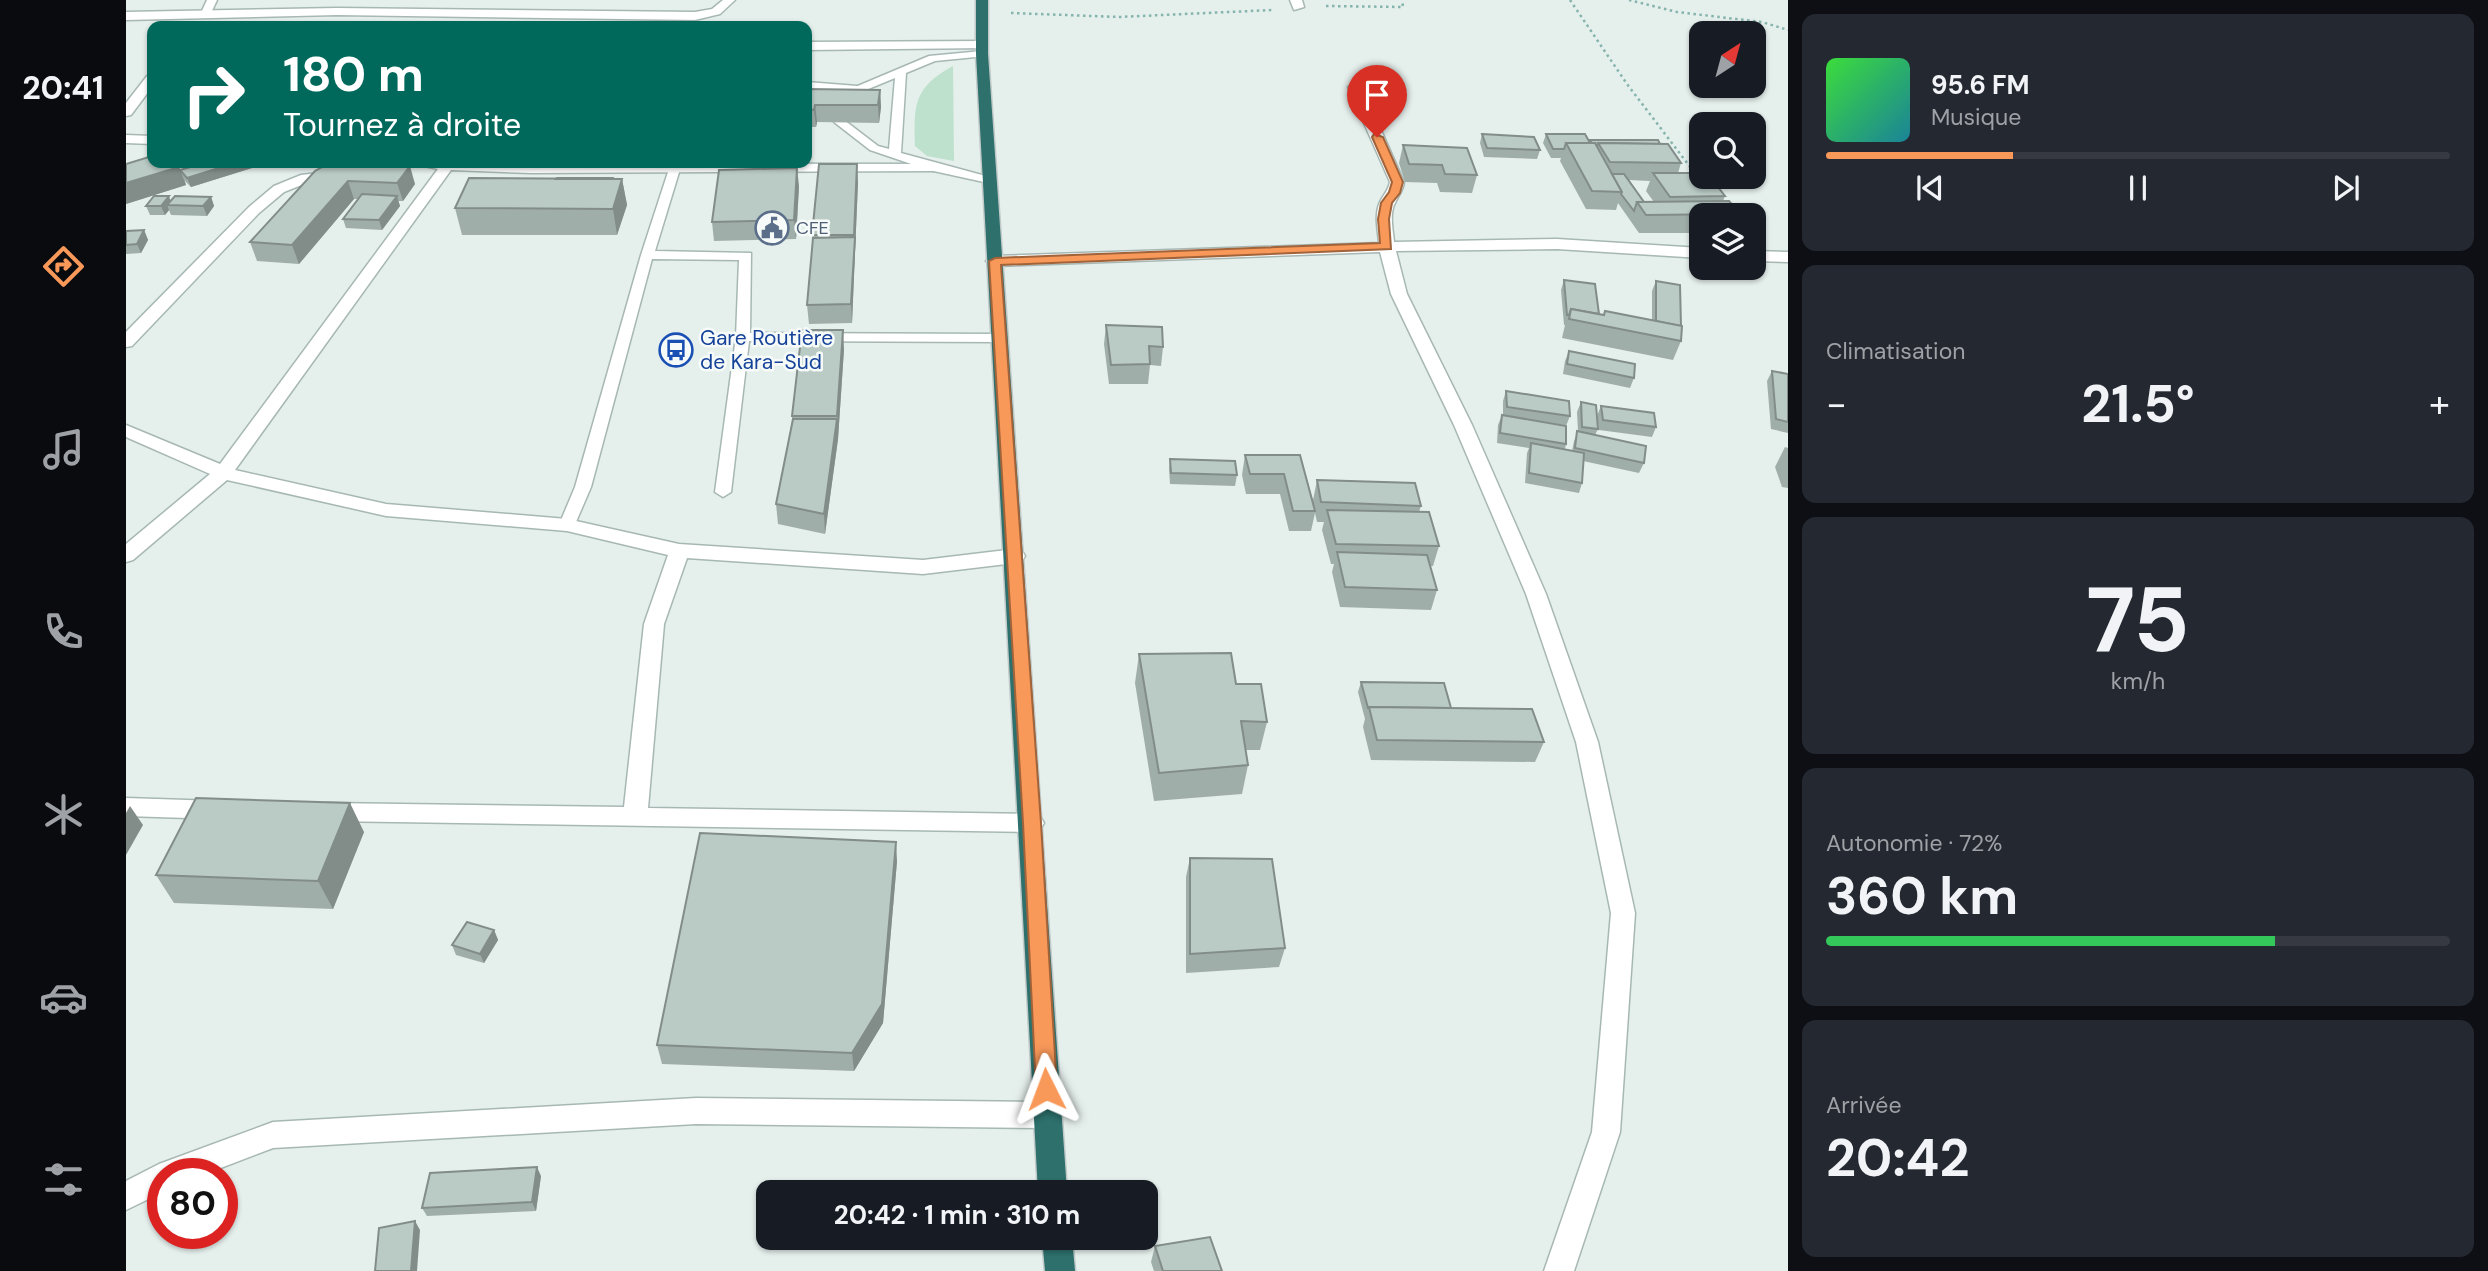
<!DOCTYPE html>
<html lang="fr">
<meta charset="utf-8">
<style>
:root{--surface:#171b24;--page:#242831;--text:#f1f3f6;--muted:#9ea1a6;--line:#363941;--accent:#f89859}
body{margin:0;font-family:"DM Sans",sans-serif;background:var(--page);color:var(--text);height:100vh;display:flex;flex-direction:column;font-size:26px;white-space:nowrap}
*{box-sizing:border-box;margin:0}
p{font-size:23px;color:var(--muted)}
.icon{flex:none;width:38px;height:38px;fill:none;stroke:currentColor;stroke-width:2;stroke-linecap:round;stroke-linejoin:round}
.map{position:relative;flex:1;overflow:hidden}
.sheet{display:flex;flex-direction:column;gap:14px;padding:14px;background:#0d0f14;width:700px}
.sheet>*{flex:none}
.guide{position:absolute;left:21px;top:21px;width:665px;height:147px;border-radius:14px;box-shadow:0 2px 5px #0004;background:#00695c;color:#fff;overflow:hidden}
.needle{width:46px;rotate:36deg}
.fabs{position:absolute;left:1563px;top:21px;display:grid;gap:14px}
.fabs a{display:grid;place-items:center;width:77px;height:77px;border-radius:14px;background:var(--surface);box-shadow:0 2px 5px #0004;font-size:35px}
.speed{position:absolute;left:21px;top:1158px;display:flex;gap:14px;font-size:35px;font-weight:700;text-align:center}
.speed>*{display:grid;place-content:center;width:91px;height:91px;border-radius:50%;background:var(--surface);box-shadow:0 2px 5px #0004;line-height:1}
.speed .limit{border:10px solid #d22;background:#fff;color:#111}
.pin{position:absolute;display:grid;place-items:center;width:60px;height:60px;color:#fff;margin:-72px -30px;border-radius:50% 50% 50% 0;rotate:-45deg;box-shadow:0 0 7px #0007}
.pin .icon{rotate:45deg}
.me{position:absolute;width:77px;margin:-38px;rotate:357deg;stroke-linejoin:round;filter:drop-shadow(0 0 5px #0008)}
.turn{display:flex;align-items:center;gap:24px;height:147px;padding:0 21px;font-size:32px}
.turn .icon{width:91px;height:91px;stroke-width:2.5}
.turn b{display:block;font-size:49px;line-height:60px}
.big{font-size:52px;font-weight:700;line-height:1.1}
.sheet .card{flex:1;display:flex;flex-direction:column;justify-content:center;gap:10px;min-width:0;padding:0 24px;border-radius:14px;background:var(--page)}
.sheet .dial{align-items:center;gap:0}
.dial b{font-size:91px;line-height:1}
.song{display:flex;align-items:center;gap:21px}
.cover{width:84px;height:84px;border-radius:10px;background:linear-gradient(135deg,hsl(120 70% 55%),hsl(190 70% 35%))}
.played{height:7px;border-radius:4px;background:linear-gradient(90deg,var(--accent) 30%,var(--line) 30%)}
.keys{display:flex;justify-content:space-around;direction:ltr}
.heat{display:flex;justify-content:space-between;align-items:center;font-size:38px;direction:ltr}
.charge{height:10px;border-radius:5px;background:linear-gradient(90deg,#34c759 72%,var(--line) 0)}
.trip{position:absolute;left:630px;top:1180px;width:402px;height:70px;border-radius:14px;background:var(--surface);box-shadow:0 2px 5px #0004;font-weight:700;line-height:70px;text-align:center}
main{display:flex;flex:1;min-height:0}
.dock{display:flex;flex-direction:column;width:126px;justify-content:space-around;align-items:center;background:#090b0e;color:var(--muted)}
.dock .icon{width:49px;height:49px}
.dock .current{color:var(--accent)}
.dock b{font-size:32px;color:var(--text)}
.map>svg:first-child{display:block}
.green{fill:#bde1cc}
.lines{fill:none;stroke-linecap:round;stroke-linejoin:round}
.lane-casing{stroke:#a7b8b4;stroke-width:3}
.street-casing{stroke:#a7b8b4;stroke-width:3}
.highway-casing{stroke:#c1cac9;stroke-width:3}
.path{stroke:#84b4ac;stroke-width:2.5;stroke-dasharray:2.5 3.5;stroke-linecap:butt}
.lane{fill:#fff;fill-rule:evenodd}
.street{fill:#fff;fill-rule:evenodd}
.highway{fill:#2d706c;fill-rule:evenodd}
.wall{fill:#a0aea9;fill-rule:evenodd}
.shaded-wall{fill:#828d8a}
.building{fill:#bacac5;stroke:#828d8a;stroke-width:2}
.route{fill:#f89859;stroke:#a1633a;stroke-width:2}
.labels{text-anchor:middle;stroke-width:5;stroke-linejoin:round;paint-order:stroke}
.far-service-label{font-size:18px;fill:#4e5e75;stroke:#f6fbf9;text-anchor:start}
.transit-label{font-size:21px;fill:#164399;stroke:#f6fbf9;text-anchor:start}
</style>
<main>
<nav class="dock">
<b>20:41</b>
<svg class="icon current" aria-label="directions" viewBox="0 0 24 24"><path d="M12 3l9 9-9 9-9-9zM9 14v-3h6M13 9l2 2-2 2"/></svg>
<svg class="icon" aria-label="music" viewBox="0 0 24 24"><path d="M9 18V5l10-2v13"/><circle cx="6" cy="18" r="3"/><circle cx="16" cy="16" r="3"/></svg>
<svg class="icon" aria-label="phone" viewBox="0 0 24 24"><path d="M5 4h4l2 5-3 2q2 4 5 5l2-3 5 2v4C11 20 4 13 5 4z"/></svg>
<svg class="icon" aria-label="climate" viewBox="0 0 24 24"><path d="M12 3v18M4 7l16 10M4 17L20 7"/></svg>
<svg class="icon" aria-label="car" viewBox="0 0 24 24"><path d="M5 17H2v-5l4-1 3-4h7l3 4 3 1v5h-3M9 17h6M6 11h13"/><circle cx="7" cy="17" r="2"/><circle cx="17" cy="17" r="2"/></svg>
<svg class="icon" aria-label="filters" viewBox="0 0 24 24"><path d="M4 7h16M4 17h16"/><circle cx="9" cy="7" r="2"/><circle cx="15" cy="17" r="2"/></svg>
</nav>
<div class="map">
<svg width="1662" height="1271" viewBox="0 0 1662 1271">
<rect width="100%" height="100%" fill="#e5efec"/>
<!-- green -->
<path class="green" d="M827 66 828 161 801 156 789 146C788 105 787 88 827 66Z"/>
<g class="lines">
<defs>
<g id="lane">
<path d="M81 0H91L85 13 80 16 75 13Z"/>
<path d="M856 51 860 52V56L809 61 780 73 775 153 867 178V184L803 170 744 150 708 122 718 120 752 146 763 149 769 78 735 92 721 104H713V100L727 88 803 56Z"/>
<path d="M544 166 554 169 529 251 625 253 624 333 874 334 881 338 874 342 623 341 605 492 597 497 589 492 610 337 613 260 526 259 465 487 447 529H435L433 525 449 487 515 255Z"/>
</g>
<g id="street">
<path d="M597 0H609L594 14 569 20 211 15 0 20V12L211 8 569 12 586 9Z"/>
<path d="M1164 0H1176L1178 7 1168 10Z"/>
<path d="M857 41 861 42V48L681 50V42Z"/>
<path d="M26 75V87L5 115 0 116V103L21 76Z"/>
<path d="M681 82 731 86 738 90 731 94 681 90Z"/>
<path d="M1229 83 1236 87 1278 182C1277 191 1273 194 1269 203 1263 214 1267 230 1268 242L1431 239 1575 248V258L1431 249 1270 251 1281 294 1346 425 1420 594 1472 742 1509 913 1494 1132 1448 1271H1418L1466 1132 1485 913 1450 742 1400 594 1328 425 1265 294 1254 252 868 266 860 261 868 256 1253 243C1252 230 1248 215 1254 202 1258 194 1262 191 1264 182L1222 87Z"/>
<path d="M0 135 26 136V144L0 143Z"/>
<path d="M296 163 812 164 814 167 807 171 405 173 325 170 109 470 260 504 441 519 553 544 797 560 889 549 896 551 899 556 896 561 889 563 797 574 561 558 538 624 522 808 906 814 914 816 918 823 914 830 906 832 202 821 194 819 190 812 194 805 202 803 498 807 518 624 542 555 441 531 260 516 101 480 7 560 0 562V544L84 474 0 437V425L94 464 312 169 298 166Z"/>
<path d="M209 171 214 172 216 175 214 178 183 182 158 192 133 213 6 346 0 347V332L123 207 148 186 175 175Z"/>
<path d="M1628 251 1662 252V262L1628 261Z"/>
<path d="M0 798 92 801 100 803 104 810 100 817 92 819 0 816Z"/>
<path d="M570 1098 922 1102 932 1106 936 1115 932 1124 922 1128 570 1124 147 1148 79 1174H37V1192L0 1210V1181L33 1164 147 1122Z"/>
</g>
<g id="highway">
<path d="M850 0H862V54L941 1192H912L850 54Z"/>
<path d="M916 1237H946L949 1271H919Z"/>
</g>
</defs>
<!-- lane casing -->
<use href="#lane" class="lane-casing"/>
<!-- street casing -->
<use href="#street" class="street-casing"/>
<!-- highway casing -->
<use href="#highway" class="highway-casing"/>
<!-- path -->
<g class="path">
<path d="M1444 0 1501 84 1571 176"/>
<path d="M1503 0 1551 12 1636 22 1662 30"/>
<path d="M1200 6 1277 7 1276 0"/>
<path d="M885 13 993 17 1146 10"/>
</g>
<!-- lane -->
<use href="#lane" class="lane"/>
<!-- street -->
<use href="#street" class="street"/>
<!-- highway -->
<use href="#highway" class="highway"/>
</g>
<!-- wall -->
<g class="wall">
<path d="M681 89 754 90 755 107 753 123 691 122 690 127H681Z"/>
<path d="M1356 134 1414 150 1411 159 1358 157 1354 143Z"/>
<path d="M1420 134 1463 142 1464 140 1534 144 1555 163 1552 173 1599 196 1597 201 1614 214 1613 215H1575V233H1513L1492 203 1490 210 1460 209 1434 161 1435 158H1425L1417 143ZM1503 180 1524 181 1520 191 1528 202H1518Z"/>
<path d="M1277 145 1351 175 1346 193 1314 192 1311 183 1279 182 1273 163Z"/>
<path d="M78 163H124L126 168 65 187 59 181 60 185 0 204 53 167 55 170Z"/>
<path d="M189 171 289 184 277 201H272L274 206 256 230 220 228 217 219 233 199H228L173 264 131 261 124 242Z"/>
<path d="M486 179H496L501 205 491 235H336L329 208Z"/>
<path d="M732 182 726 323 683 324 681 305 687 244 686 235Z"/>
<path d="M673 186 670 239 588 241 586 222Z"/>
<path d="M85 197 88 206 81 216 45 215 43 210 39 215H24L20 206 45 201Z"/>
<path d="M18 230 22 240 15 253 0 254V231Z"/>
<path d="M1438 280 1473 314 1526 320V291L1530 281 1555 341 1547 360 1436 338 1439 325H1438L1435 290Z"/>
<path d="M980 325 1037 347 1035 366 1024 365 1022 384H983L978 344Z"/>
<path d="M718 349 712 439 699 534 652 524 650 504 666 421V416Z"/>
<path d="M1443 351 1508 378 1504 388 1437 374 1439 361Z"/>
<path d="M1646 371 1662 374V433L1645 429 1641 381Z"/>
<path d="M1380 391 1444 416 1440 426V444L1439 449 1446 451 1448 441 1452 431 1451 412 1455 402 1472 429 1469 435 1518 463 1513 473 1457 461 1456 483 1453 493 1399 483 1401 453 1403 448 1371 443 1372 425 1376 415H1377V401Z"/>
<path d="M1475 406 1530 427 1526 437 1473 430 1471 416Z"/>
<path d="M1659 447 1662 448V488L1656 487 1649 467Z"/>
<path d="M1119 455H1174L1187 500 1191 480 1295 506 1293 512 1313 546 1307 566H1304L1311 590 1305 610 1214 607 1206 572 1208 564H1205L1196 530 1198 522H1191L1189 513 1185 531H1163L1154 494H1120L1116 475Z"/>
<path d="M1044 459 1111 475 1109 486 1044 484 1043 469Z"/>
<path d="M1013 654 1110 684 1141 722 1134 750H1120L1122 765 1116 794 1028 801 1009 683Z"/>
<path d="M1235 682 1325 708 1418 742 1409 762 1245 760 1237 727 1239 719 1232 692Z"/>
<path d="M238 832 207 909 48 903 30 875Z"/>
<path d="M1064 858 1159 948 1153 967 1060 973V877Z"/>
<path d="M771 861 757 1023 728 1071 536 1064 531 1045Z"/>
<path d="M368 930 372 940 358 963 330 955 326 945Z"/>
<path d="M415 1176 410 1211 301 1216 296 1208Z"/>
<path d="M1029 1246 1096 1271H1028L1025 1262Z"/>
</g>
<!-- shaded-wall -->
<g class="shaded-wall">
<path d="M754 90 755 107 753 123 752 105Z"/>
<path d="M689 105 691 122 690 127 688 110Z"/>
<path d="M109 163H124L126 168 65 187 61 178Z"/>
<path d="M731 164 732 182 726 323 725 304Z"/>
<path d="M284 166 289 184 277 201 271 183Z"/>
<path d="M53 167 60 185 0 204V183Z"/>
<path d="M671 168 673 186 670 239 668 220Z"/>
<path d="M496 179 501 205 491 235 487 209Z"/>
<path d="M222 181 228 199 173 264 166 245Z"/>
<path d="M43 196 46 205H41L43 210 39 215 35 206Z"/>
<path d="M271 196 274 206 256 230 253 220Z"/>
<path d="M85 197 88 206 81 216 77 206Z"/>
<path d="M18 230 22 240 15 253 11 244Z"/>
<path d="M717 330 718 349 712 439 699 534 698 514 711 421Z"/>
<path d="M224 803 238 832 207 909 192 881Z"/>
<path d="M4 806 17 825 0 855V813Z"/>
<path d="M770 842 771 861 757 1023 728 1071 726 1053Z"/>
<path d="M368 930 372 940 358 963 354 954Z"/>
<path d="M411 1167 415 1176 410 1211 406 1202Z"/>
<path d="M289 1221 294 1230 291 1271H285Z"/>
</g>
<!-- building -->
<g class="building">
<path d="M681 89 754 90 752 105H689L688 110 681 109Z"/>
<path d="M1356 134 1408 137 1414 150 1361 148Z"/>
<path d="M1420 134H1459L1464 143H1440L1438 149H1427Z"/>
<path d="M1464 140H1532L1534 144 1472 143 1470 147 1469 143H1466Z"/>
<path d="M1440 143H1469L1496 192 1466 191Z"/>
<path d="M1472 143 1542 144 1555 163 1484 162Z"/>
<path d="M1277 145 1341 148 1351 175 1319 174 1316 165 1283 164Z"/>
<path d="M26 156V163H49L53 167 0 183V164Z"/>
<path d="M78 163H109L61 178 54 170Z"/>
<path d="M693 164H731L728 235H686Z"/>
<path d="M198 166H284L271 183 222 181 166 245 124 242 189 171Z"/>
<path d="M671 168 668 220 586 222 593 170Z"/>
<path d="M1527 173H1575V177H1584L1599 196 1544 197Z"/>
<path d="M1486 174H1498L1518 202H1511L1508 211 1495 194 1496 192Z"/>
<path d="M343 178 496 179 487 209 329 208Z"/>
<path d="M431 178H486L485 179H430Z"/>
<path d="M236 194 271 196 253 220 217 219Z"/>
<path d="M28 196H43L35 206H20Z"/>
<path d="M49 196 85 197 77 206 41 205Z"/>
<path d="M1603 201 1614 214 1520 215 1511 202Z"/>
<path d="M18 230 11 244 0 245V231Z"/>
<path d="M729 237 725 304 681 305 687 238Z"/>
<path d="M1438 280 1469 284 1473 314 1445 309 1443 315H1441Z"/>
<path d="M1530 281 1554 285 1555 326 1530 321Z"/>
<path d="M1445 309 1478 315 1479 311 1556 326 1555 341 1443 319Z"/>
<path d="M980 325 1036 327 1037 347 1023 346 1024 364 985 365Z"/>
<path d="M676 330H717L711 416H666Z"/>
<path d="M1443 351 1509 364 1508 378 1441 364Z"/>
<path d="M1646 371 1662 374V422L1650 419Z"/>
<path d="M1380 391 1443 401 1444 416 1381 407Z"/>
<path d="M1455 402 1470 405 1472 429 1456 427Z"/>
<path d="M1475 406 1528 413 1530 427 1477 420Z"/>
<path d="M1376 415 1440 426V444L1374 433Z"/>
<path d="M667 419H711L698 514 650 504Z"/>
<path d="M1451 431 1520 446 1518 463 1449 448Z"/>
<path d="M1405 443 1458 453 1456 483 1403 473Z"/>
<path d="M1119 455H1174L1189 511H1167L1158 474H1124Z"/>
<path d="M1044 459 1109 461 1111 475 1045 473Z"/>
<path d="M1191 480 1289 483 1295 506 1195 502Z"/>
<path d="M1201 510 1303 512 1313 546 1210 544Z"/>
<path d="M1211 552 1301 555 1311 590 1219 587Z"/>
<path d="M1105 653 1110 684H1135L1141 722 1115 721 1122 765 1033 773 1013 654Z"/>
<path d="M1235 682 1318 683 1325 708 1243 707V708H1242Z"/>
<path d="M1243 707 1406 709 1418 742 1251 740Z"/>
<path d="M70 798 224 803 192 881 30 875Z"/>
<path d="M574 833 770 842 756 1004 726 1053 531 1045Z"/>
<path d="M1064 858 1146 859 1159 948 1064 954Z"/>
<path d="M341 922 368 930 354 954 326 945Z"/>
<path d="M411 1167 406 1202 296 1208 304 1173Z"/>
<path d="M289 1221 285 1271H249L253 1228Z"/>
<path d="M1084 1237 1096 1271H1037L1029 1246Z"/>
</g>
<!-- route -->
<path class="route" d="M1248 134 1257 137 1277 182 1274 193 1266 203 1263 219 1265 249 875 265 915 823 931 1089 928 1096 920 1099 913 1096 910 1089 897 823 863 261 869 258 1254 243 1252 219 1255 203 1263 192 1266 182 1246 137Z"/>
<!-- icons -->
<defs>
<symbol id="civic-ring" viewBox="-11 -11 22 22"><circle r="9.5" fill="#f6fbf9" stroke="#5c6f8a" stroke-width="1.5"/><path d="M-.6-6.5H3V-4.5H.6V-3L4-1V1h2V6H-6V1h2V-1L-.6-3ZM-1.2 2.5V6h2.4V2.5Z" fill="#5c6f8a"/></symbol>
<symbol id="bus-ring" viewBox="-11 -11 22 22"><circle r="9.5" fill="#f6fbf9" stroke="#1a4fb4" stroke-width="1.5"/><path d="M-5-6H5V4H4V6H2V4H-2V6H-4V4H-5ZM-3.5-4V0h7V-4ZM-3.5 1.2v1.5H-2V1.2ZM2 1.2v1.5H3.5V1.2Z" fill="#1a4fb4"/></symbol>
</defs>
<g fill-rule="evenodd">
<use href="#civic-ring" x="627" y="209" width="38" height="38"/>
<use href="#bus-ring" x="531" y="331" width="38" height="38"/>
</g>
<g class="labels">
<!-- far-service labels -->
<g class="far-service-label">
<text x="670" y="234">CFE</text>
</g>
<!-- transit labels -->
<g class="transit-label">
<text x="574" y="345">Gare Routière<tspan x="574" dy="24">de Kara-Sud</tspan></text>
</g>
</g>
</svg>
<div class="fabs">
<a><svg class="needle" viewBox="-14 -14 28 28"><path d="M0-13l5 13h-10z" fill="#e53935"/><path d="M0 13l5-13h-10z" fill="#9ea1a6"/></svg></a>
<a><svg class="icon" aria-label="search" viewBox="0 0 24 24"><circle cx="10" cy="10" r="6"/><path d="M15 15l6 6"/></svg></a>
<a><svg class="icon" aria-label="layers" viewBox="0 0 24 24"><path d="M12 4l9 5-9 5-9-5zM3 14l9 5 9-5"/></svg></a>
</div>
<div class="speed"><div class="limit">80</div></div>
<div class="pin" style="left:1251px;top:137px;background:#d93025"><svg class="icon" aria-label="arrive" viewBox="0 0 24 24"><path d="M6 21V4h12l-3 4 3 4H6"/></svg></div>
<svg class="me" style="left:920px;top:1089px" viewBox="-20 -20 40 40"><path d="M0-17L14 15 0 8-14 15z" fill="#f89859" stroke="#fff" stroke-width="4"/></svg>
<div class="trip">20:42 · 1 min · 310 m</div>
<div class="guide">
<div class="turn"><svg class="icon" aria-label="right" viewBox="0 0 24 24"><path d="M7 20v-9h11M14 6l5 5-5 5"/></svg><div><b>180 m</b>Tournez à droite</div></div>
</div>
</div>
<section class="sheet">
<div class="card">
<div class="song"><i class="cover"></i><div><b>95.6 FM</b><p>Musique</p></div></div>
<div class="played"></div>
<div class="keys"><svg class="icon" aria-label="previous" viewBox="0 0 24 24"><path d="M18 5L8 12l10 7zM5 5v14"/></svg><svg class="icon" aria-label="pause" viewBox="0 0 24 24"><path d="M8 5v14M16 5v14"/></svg><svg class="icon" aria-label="next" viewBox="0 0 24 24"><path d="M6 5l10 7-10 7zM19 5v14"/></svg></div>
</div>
<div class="card"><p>Climatisation</p>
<div class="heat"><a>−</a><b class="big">21.5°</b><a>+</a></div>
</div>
<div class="card dial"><b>75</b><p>km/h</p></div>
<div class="card"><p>Autonomie · 72%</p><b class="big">360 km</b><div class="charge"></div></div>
<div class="card"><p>Arrivée</p><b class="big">20:42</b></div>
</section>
</main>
